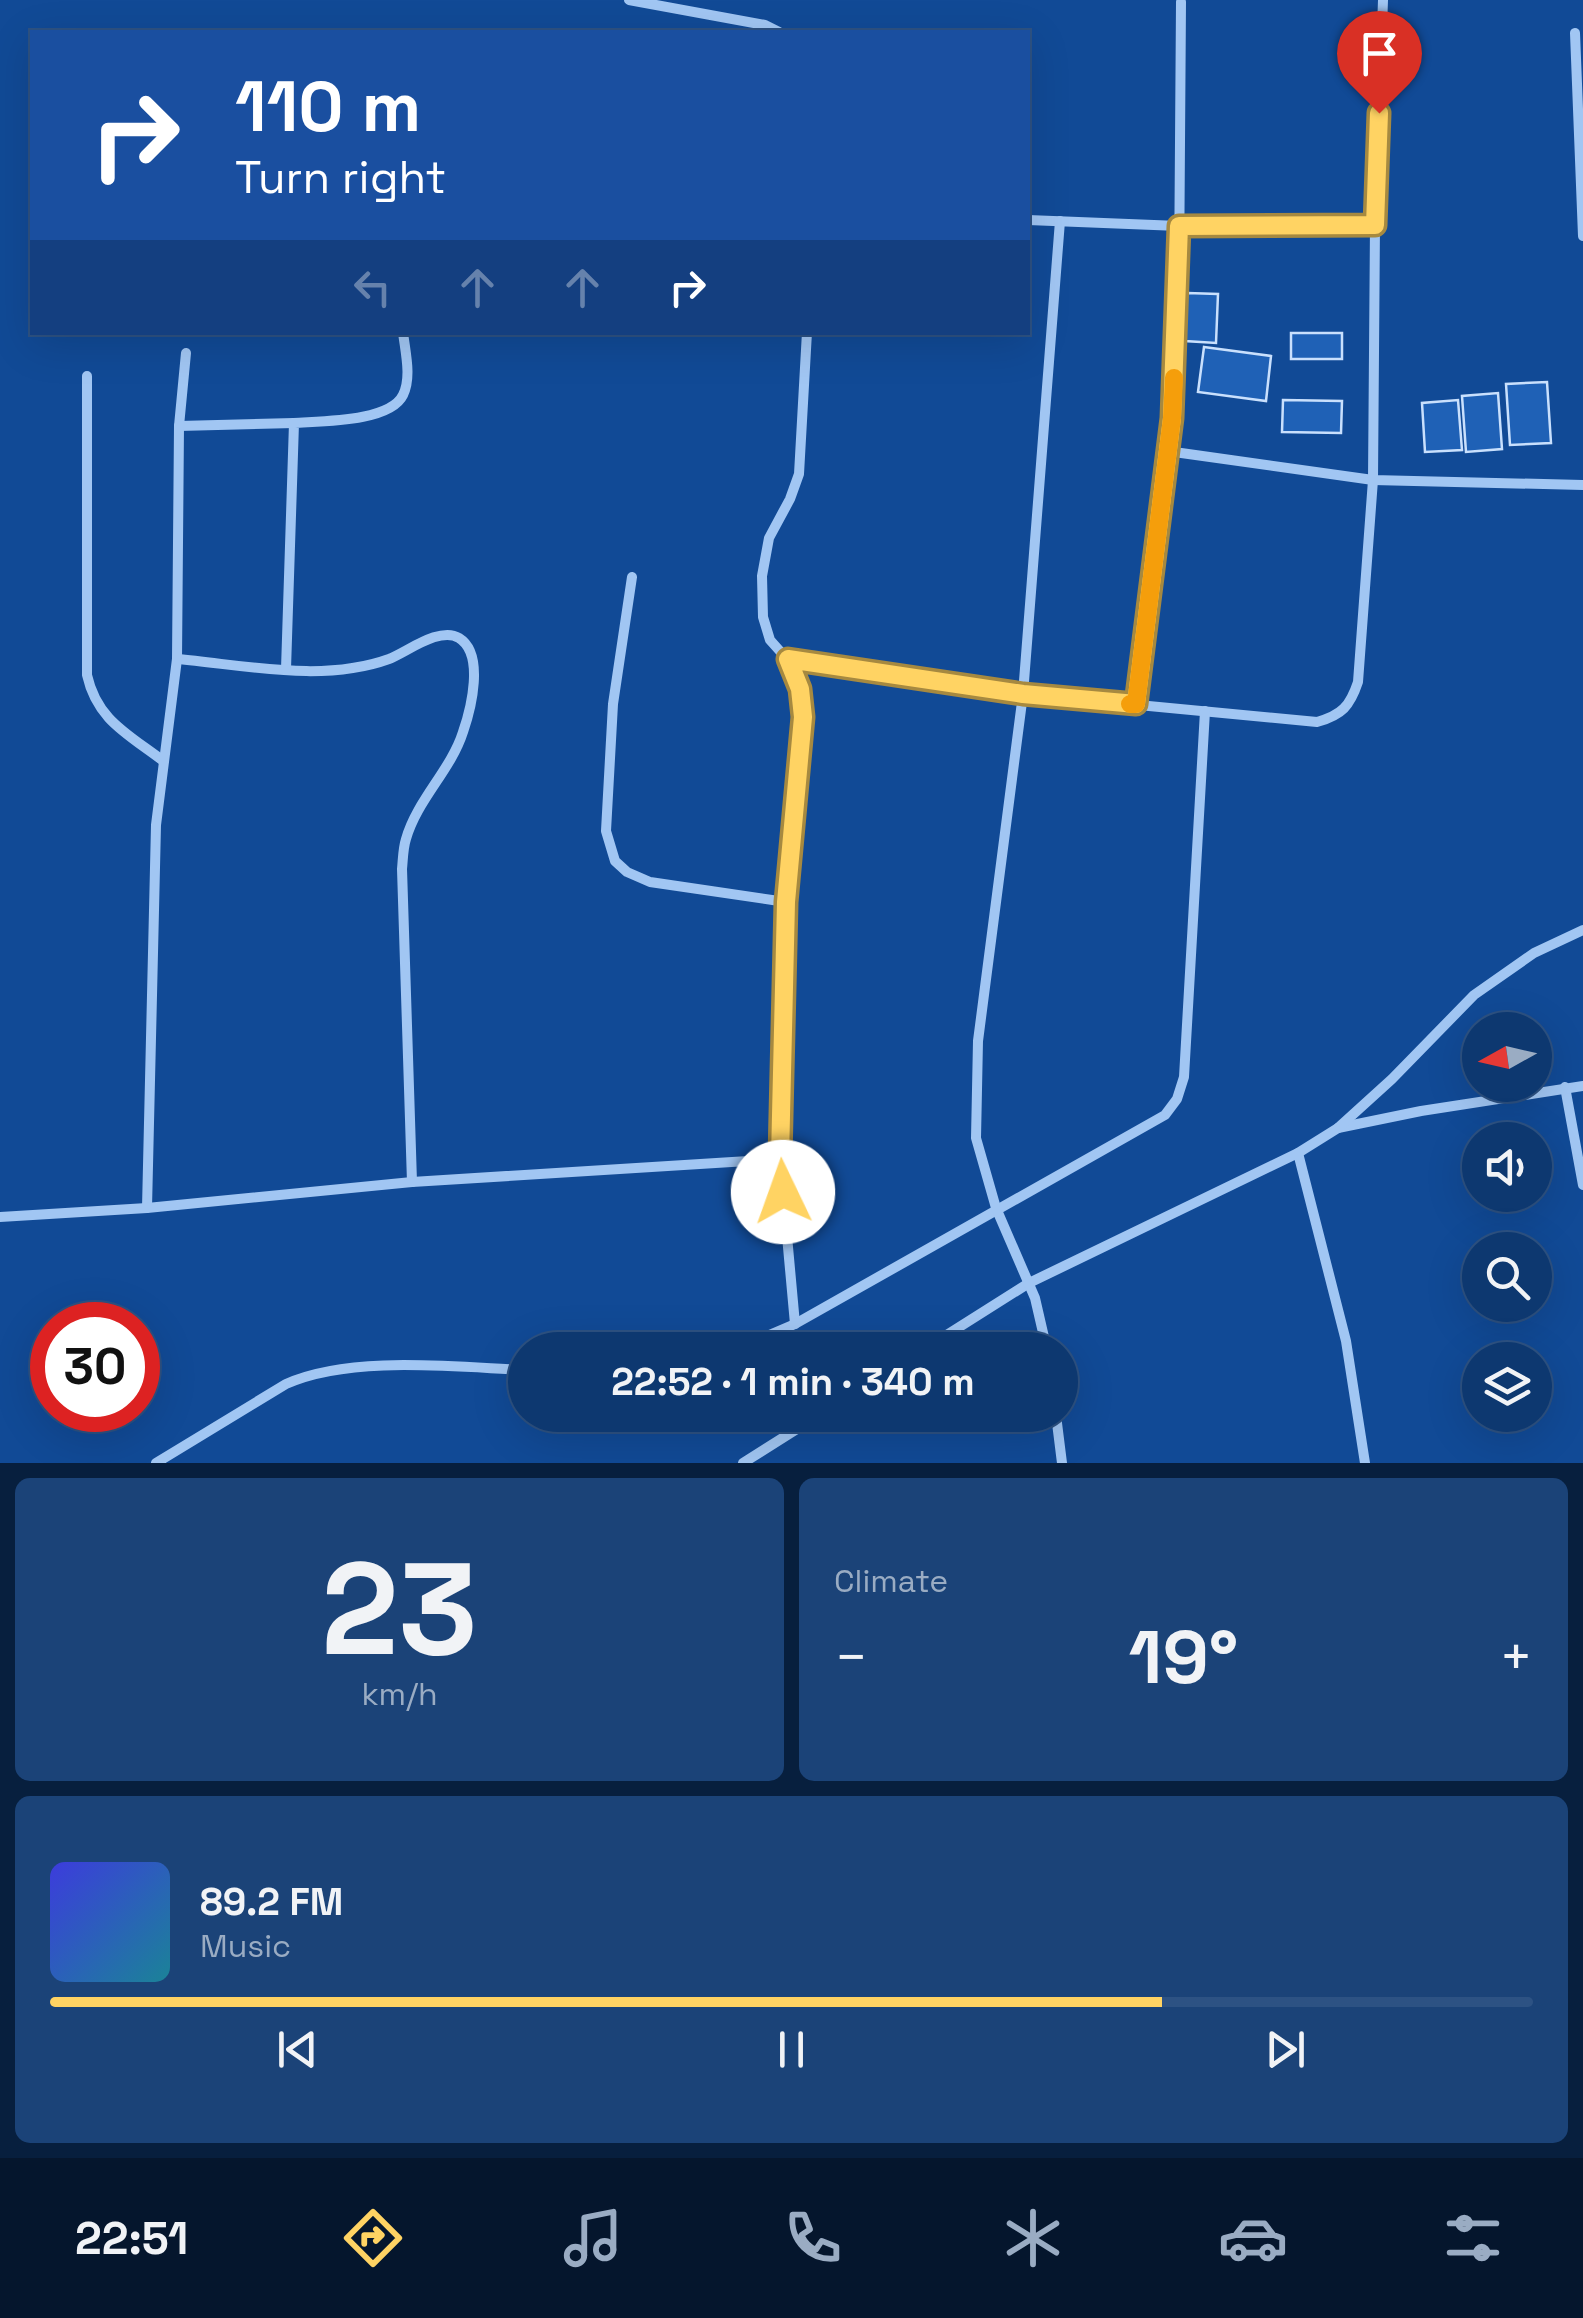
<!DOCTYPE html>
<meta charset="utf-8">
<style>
:root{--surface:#0d3870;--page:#1b4378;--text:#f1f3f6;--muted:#9aacc3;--line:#2d5283;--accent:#ffd363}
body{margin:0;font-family:"Space Grotesk",sans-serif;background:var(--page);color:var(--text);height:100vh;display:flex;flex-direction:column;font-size:38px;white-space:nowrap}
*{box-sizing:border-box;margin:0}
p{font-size:32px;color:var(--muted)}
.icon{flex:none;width:55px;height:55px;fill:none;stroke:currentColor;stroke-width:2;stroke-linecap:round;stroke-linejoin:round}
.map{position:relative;height:1463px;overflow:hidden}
.panel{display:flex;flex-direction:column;gap:15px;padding:15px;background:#071f3e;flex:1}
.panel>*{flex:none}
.guide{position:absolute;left:30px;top:30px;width:1000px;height:305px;border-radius:0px;box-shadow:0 10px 40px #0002,0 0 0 2px var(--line);background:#1a4fa0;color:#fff;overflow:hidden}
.needle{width:65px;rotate:262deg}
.fabs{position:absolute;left:1462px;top:1012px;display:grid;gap:20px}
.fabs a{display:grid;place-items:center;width:90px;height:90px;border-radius:50%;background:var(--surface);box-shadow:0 10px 40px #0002,0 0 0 2px var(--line);font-size:50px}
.speed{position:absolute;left:30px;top:1302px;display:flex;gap:20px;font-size:50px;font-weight:700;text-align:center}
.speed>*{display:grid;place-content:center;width:130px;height:130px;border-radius:50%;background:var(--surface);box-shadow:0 10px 40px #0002,0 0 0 2px var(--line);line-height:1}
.speed .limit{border:15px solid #d22;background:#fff;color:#111}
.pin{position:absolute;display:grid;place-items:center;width:85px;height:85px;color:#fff;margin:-102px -42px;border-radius:50% 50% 50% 0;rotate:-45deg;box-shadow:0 0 10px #0007}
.pin .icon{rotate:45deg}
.me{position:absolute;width:110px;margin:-55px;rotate:357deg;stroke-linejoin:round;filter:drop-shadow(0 0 8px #0008)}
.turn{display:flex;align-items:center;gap:35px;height:210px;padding:0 40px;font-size:45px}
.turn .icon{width:130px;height:130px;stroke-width:2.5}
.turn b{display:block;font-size:70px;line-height:85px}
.lanes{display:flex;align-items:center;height:95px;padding:0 40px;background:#0003;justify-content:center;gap:50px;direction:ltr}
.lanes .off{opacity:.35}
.big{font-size:75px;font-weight:700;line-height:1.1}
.panel .tile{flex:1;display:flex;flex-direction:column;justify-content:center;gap:15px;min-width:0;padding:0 35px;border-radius:15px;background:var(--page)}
.panel .dial{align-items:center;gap:0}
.dial b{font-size:130px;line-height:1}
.song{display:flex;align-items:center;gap:30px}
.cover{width:120px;height:120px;border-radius:15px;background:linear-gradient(135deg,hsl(240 70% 55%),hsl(190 70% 35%))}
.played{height:10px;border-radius:5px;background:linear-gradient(90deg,var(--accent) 75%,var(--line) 75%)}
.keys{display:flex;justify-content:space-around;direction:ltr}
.heat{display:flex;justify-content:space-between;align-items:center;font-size:55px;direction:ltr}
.panel .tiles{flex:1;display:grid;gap:15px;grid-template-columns:1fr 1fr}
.tile:last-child{grid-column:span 2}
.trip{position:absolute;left:508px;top:1332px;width:570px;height:100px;border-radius:50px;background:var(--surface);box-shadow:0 10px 40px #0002,0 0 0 2px var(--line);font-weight:700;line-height:100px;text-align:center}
.menu{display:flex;height:160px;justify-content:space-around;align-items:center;background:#05162d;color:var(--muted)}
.menu .icon{width:70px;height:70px}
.menu .current{color:var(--accent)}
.menu b{font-size:45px;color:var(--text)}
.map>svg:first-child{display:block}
.building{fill:#1f61b6;stroke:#c9e0fd;stroke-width:2.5}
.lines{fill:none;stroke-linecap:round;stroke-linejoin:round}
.minor{stroke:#a1c6f3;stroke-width:10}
.route-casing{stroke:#a68940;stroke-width:25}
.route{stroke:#ffd363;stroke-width:18}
.slow{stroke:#f59e0b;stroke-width:18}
</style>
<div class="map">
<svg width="1583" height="1463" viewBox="0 0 1583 1463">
<rect width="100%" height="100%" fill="#114a96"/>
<!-- building -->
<g class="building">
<path d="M1187 293 1218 294 1216 343 1185 341Z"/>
<rect x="1291" y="333" width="51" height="26"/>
<path d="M1204 347 1271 356 1266 401 1198 392Z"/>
<path d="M1547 382 1551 443 1510 445 1506 384Z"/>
<path d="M1498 393 1502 449 1466 452 1462 396Z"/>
<path d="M1283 400 1342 401 1341 433 1282 432Z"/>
<path d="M1458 400 1462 450 1425 452 1422 403Z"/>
</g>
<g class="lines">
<!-- minor -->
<g class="minor">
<path d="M629 0 765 25 779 32"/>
<path d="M1575 33 1583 236"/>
<path d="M1028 220 1179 226 1375 225"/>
<path d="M87 376V675C97 720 128 734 162 760"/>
<path d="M179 426 294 423"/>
<path d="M1167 451 1373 480 1583 485"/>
<path d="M632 577 613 704 606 831 615 861 627 872 650 882 786 902"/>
<path d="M177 659C245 665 323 683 389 659 407 652 440 626 459 638 485 654 471 709 463 732 451 770 417 800 406 839 403 848 403 859 402 869L412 1182"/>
<path d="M787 659 1023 694 1317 722C1342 715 1350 706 1358 682L1373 480 1375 225 1383 0"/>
<path d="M286 669 294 423C321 421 390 422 403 395 412 377 405 351 403 332"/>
<path d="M1136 704 1172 418 1179 282 1181 2"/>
<path d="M1565 1087 1583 1185"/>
<path d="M1338 1128 1421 1111 1583 1086"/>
<path d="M1298 1153 1346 1341 1365 1463"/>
<path d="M147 1208 156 825 177 659 179 426 186 353"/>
<path d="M0 1217 147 1208 412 1182 780 1159"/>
<path d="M795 1324 780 1159 786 902 803 717 801 689 787 659 770 640 763 617 762 576 769 538 790 499 799 474 807 332"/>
<path d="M735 1350 795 1324 1165 1115 1177 1099 1184 1077 1205 711"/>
<path d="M923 1350 1029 1283 1298 1153 1338 1128 1392 1079 1474 995 1534 953 1583 930"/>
<path d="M1047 1350 1035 1298 996 1208 976 1138 978 1041 1023 694 1060 221"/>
<path d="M1056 1415 1062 1463"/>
<path d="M156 1463 286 1384C350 1355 455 1367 525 1370"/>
<path d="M743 1463 819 1415"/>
</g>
</g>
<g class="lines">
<defs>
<path id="route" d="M783 1192 780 1158 786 902 803 717 800 689 788 659 1023 694 1136 704 1172 418 1179 226 1375 225 1379 113"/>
</defs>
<!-- route casing -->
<use href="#route" class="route-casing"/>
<!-- route -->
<use href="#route" class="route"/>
<!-- slow -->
<path class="slow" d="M1130 704H1136L1172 418 1174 378"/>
</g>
</svg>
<div class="fabs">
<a><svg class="needle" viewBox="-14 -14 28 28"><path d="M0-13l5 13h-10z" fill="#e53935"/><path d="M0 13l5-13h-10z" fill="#9aacc3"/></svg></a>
<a><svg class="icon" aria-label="sound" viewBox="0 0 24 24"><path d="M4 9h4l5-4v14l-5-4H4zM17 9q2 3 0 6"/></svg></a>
<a><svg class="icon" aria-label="search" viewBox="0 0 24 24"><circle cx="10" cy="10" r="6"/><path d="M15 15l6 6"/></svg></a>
<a><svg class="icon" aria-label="layers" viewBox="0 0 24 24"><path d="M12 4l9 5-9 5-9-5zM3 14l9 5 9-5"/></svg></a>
</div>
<div class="speed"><div class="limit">30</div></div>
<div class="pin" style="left:1379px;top:113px;background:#d93025"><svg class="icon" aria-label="arrive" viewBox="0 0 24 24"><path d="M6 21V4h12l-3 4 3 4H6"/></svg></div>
<svg class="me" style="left:783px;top:1192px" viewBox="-20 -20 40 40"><circle r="19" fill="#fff"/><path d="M0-13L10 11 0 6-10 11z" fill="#ffd363"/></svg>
<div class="trip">22:52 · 1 min · 340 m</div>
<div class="guide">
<div class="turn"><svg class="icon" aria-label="right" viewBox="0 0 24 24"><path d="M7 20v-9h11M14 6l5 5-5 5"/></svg><div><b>110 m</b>Turn right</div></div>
<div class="lanes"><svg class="icon off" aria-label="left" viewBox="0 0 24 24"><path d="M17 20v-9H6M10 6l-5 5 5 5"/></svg><svg class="icon off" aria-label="ahead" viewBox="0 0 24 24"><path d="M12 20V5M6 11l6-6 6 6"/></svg><svg class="icon off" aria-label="ahead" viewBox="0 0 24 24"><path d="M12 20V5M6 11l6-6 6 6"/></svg><svg class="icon" aria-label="right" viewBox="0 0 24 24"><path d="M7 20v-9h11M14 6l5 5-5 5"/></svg></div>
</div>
</div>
<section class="panel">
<div class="tiles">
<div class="tile dial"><b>23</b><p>km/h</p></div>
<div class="tile"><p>Climate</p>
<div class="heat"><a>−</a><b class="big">19°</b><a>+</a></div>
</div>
<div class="tile">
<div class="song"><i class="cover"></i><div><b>89.2 FM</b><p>Music</p></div></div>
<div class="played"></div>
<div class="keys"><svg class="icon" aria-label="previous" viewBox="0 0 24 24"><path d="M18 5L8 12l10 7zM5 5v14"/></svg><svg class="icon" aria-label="pause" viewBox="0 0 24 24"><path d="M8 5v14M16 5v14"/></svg><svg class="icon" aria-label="next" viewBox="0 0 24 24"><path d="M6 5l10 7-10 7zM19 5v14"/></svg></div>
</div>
</div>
</section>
<nav class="menu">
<b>22:51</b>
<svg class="icon current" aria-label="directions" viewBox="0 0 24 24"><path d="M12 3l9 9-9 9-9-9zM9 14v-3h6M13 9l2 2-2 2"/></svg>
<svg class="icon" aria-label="music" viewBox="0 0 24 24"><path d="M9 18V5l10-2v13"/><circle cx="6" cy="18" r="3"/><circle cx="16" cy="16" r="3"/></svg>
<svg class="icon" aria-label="phone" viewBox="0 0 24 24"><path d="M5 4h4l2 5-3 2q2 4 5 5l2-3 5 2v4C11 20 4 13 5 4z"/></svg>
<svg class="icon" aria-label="climate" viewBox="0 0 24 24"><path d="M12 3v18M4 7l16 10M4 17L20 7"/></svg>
<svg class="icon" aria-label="car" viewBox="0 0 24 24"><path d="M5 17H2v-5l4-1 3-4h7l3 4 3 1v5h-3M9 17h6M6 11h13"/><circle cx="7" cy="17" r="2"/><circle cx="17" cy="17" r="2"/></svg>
<svg class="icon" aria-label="filters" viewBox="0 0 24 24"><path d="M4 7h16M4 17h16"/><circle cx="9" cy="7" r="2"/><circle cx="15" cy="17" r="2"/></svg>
</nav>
